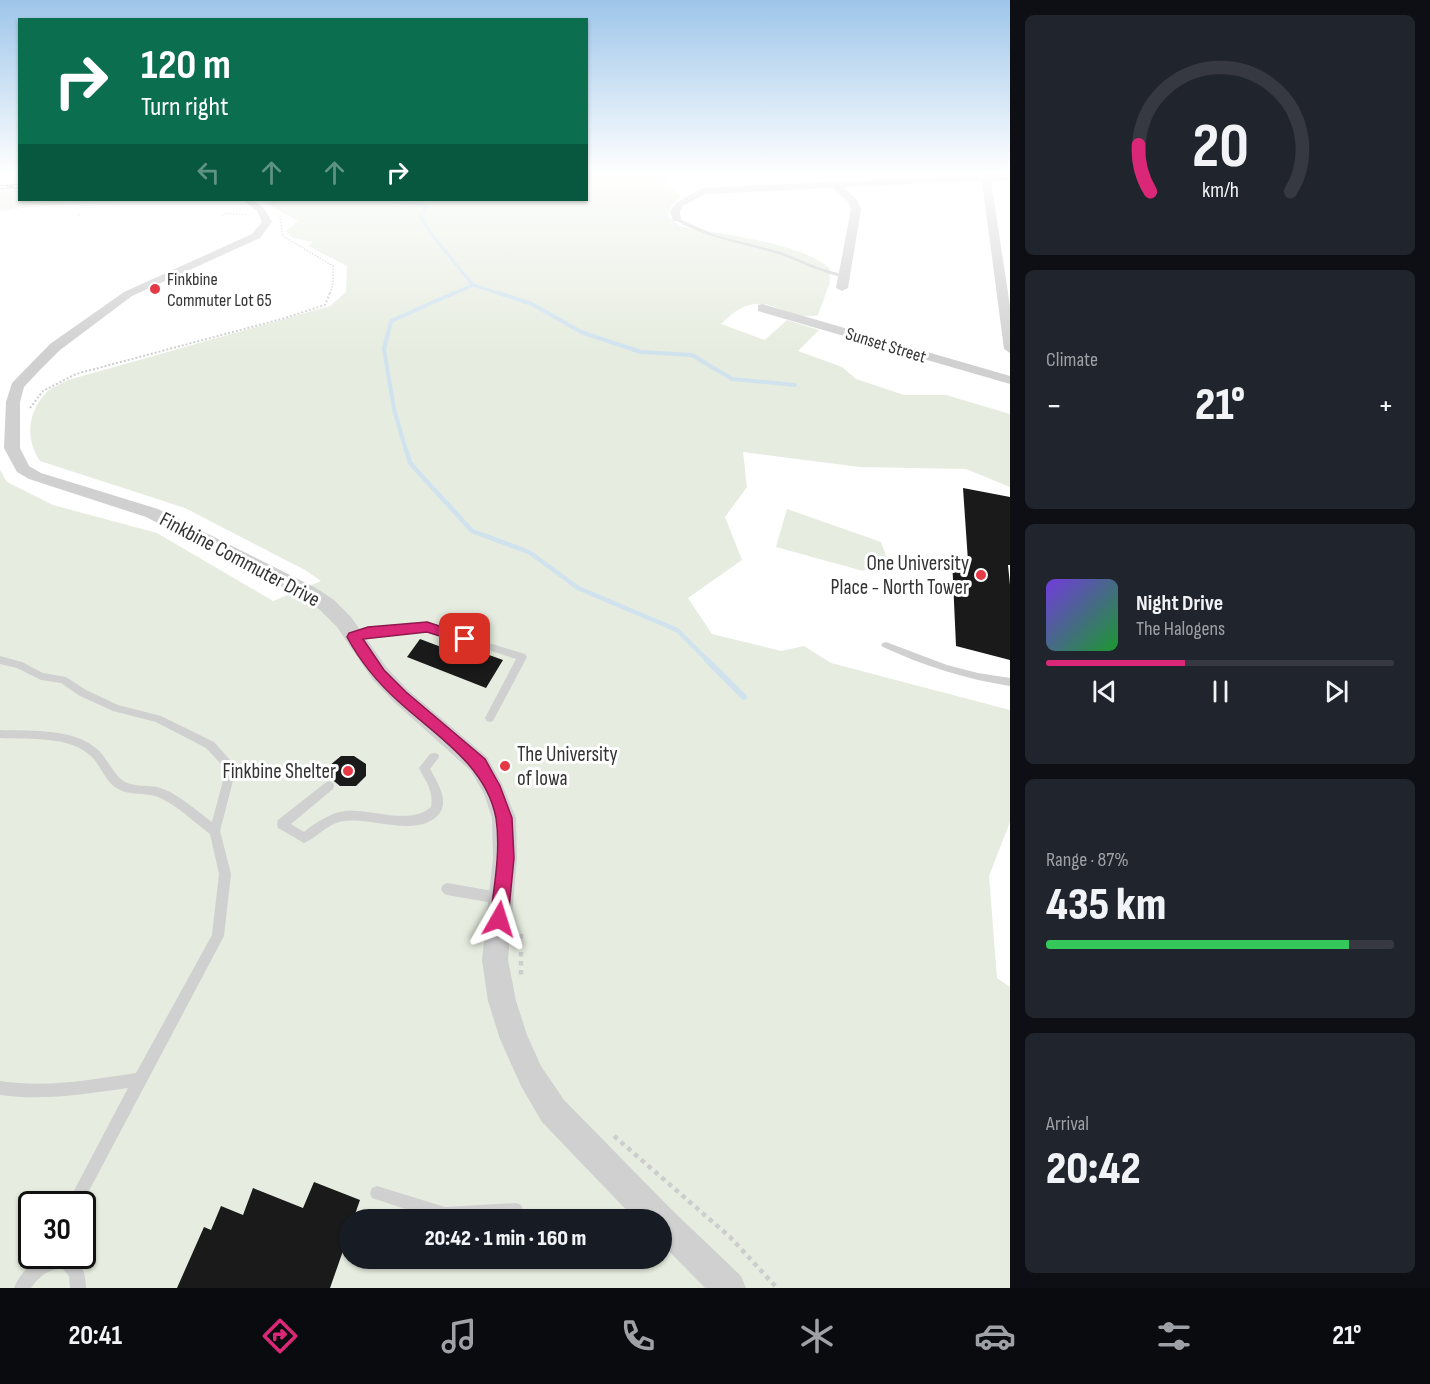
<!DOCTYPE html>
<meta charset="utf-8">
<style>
:root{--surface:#171b24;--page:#20242c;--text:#f1f3f6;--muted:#9ea1a6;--line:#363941;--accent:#db2777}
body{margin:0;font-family:"Sofia Sans Condensed",sans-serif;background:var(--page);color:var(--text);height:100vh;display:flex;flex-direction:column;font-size:22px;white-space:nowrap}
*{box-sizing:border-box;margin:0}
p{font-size:20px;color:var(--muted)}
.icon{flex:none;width:33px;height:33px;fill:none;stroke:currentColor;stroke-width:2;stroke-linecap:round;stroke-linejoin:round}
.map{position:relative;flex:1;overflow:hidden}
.side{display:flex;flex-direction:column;gap:15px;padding:15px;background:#0d0f14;width:420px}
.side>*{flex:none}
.hud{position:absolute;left:18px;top:18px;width:570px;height:183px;border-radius:0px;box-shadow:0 2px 4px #0004;background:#0b6e4f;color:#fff;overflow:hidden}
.speed{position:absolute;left:18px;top:1191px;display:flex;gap:12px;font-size:30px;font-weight:700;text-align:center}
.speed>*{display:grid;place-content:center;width:78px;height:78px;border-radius:50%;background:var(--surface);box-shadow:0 2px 4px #0004;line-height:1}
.speed .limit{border:3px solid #111;border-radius:9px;background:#fff;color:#111}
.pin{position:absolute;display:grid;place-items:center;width:51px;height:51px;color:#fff;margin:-26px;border-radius:12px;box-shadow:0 3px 9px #0006}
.me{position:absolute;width:66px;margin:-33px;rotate:6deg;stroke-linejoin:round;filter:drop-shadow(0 0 4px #0008)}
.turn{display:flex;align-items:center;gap:21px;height:126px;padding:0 24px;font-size:27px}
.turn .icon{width:78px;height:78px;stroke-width:2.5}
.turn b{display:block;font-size:42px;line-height:51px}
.lanes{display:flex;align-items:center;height:57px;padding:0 24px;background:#0003;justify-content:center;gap:30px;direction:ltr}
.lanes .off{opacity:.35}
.big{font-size:45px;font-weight:800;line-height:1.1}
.side .widget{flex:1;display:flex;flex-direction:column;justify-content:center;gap:9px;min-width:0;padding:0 21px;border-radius:9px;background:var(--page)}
.side .dial{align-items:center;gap:0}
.dial svg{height:156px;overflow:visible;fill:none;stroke:var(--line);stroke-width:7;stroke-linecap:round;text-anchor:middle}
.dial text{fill:var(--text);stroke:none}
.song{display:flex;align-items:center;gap:18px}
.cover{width:72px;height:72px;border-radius:9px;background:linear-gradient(135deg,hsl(260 70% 55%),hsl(130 70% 35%))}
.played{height:6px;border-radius:3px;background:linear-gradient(90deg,var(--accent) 40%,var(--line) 40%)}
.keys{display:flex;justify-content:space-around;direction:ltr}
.heat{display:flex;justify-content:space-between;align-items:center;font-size:33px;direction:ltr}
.charge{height:9px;border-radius:4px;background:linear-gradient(90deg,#34c759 87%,var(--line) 0)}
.trip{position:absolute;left:339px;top:1209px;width:333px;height:60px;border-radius:30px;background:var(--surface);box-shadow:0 2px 4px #0004;font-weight:800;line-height:60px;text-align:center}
.tab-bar{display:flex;height:96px;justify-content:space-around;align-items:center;background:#090b0e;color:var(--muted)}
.tab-bar .icon{width:42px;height:42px}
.tab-bar .active{color:var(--accent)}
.tab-bar b{font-size:27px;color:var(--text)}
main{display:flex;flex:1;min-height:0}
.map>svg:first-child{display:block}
.green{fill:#e6ecdf;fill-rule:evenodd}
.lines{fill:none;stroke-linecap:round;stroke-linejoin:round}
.stream-far3{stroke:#cfe2ee;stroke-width:3}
.stream-far2{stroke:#cfe2ee;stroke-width:4}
.stream-far1{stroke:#cfe2ee;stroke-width:4.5}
.stream{stroke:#cfe2ee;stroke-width:6}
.building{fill:#1a1a1a}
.path-far2{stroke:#cdcdcd;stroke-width:1.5;stroke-dasharray:1.5 1.5;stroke-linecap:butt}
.path-far1{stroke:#cdcdcd;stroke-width:2;stroke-dasharray:2 2;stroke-linecap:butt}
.path{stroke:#cdcdcd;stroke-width:4.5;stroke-dasharray:4.5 4.5;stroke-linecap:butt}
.lane{fill:#d0d0d0;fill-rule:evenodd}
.street{fill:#d0d0d0;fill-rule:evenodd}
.rail-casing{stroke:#888;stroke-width:4}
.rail{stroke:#fff;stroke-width:2;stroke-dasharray:7;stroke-linecap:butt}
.route{fill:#db2777;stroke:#8e194d;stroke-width:1.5}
.poi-dot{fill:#e63946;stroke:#fff;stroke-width:2}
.labels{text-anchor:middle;stroke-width:6;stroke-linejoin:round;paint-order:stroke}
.far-poi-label{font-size:18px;fill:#333;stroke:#fff;text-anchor:start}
.far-street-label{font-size:18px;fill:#333;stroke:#fff}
.street-label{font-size:21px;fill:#333;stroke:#fff}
.poi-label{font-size:21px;fill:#333;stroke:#fff;text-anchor:end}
</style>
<main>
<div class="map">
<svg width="1010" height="1288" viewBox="0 0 1010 1288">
<rect width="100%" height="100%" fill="#fff"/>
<!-- green -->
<g class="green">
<path d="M587 173H679L664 181 681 196C673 202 670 207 668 217L682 227C720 234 803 243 830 269V282L818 315C779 324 765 279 721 324L765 340 787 320 819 330 798 351 842 367 856 379 904 395H946L1010 414V487L966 469 860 467 743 452 747 487 725 517 742 560 688 598 712 634 781 651 804 646 831 663 1010 710V822L989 876 997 978 1010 987V1288H0V470L7 482 53 505 157 533 273 601 321 581 305 570 185 508 40 461C26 440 27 415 44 395 49 388 61 384 68 380L330 306 346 292 347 266 308 246 313 242 293 238 286 231 298 221 260 200H586ZM32 1204H82V1256H32ZM350 1220H662V1258H350Z"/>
<path d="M19 188 20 200H147L39 206 0 211V189Z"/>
<path d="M787 509 881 542 887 558 863 571 776 547Z"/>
</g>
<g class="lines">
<!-- stream-far3 -->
<g class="stream-far3">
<path d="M392 200 427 206 420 216 432 235 473 285 450 295"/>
<path d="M473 285 504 295"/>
</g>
<!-- stream-far2 -->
<g class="stream-far2">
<path d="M499 293 532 304 581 332 641 352 692 355 732 379 795 385"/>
<path d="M407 454 394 409 384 349 391 321 454 293"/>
</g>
<!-- stream-far1 -->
<path class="stream-far1" d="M407 452 410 463 472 531 529 552 578 588 677 630 709 662"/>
<!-- stream -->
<path class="stream" d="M707 660 744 697"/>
</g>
<!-- building -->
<g class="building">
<path d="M963 488 1010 497V565H1008L1010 585V660L956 646 952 558 968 561Z"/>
<path d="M420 639 473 659 478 651 503 660 486 688 407 657Z"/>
<path d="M341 756H354L366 764V776L356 786H340L329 777V766Z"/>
<path d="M314 1182 360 1200 353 1220H350V1231L330 1288H177L204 1227 211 1230 221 1206 243 1215 253 1188 303 1208Z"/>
</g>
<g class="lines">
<!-- path-far2 -->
<g class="path-far2">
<path d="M78 216 80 213"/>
<path d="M222 216 226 213 247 215"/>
<path d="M280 216 283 236 333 266V285L329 295"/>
</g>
<!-- path-far1 -->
<path class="path-far1" d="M30 408 43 391 76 374 285 318 325 305 330 293"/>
<!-- path -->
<g class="path">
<path d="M521 934V975"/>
<path d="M614 1136 730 1237 777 1288"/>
</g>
<!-- lane -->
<g class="lane">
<path d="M677 218 715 235 781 252 820 268 848 276 845 278C821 273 801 262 778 254 743 243 708 239 675 220Z"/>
<path d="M427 624 525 654 527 657 493 721 490 722 487 721 485 718 516 659 427 630 369 635 354 640 350 637 351 635 368 629Z"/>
<path d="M886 642 947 665 978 673 1010 678V686C965 679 924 666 883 647L881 645 883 643Z"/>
<path d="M0 656 22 662 43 673 66 677 86 690 118 705 161 716 214 742 231 761 235 773 220 831 231 874 224 936 82 1204H67L128 1088C85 1094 44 1101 0 1095V1081C46 1088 90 1080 136 1073L212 935 219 874 210 834C194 822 177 805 158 797 145 792 130 796 118 789 106 783 101 766 92 757 70 735 29 740 0 738V730C31 731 75 728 98 750 107 758 115 777 125 782 134 787 147 785 157 787 175 791 197 811 212 822L225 773 223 766 206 748 156 722 113 711 80 696 61 683 41 680 17 668 0 664Z"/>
<path d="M434 753 438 754 439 757 430 769C438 783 452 805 435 818 412 836 370 817 344 821 328 823 318 837 304 843L278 828 277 824 278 820 325 783 329 781 333 783 334 786 333 789 291 824 304 832C315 823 330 813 345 811 371 808 410 826 431 807 434 791 426 782 419 768L430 754Z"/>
<path d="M447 883 499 892 503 894 505 898 503 902 499 904 447 895 443 893 441 889 443 885Z"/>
<path d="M377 1186 445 1207 516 1203 521 1205 523 1210 521 1215 516 1217 439 1220 372 1198 370 1193 372 1188Z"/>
<path d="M48 1256C55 1256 62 1254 68 1256 82 1258 86 1276 86 1288H70L69 1276 62 1268C48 1270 39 1276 31 1288H14C21 1271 32 1262 48 1256Z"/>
</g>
<!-- street -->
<g class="street">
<path d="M1010 174V180L991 181 1010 306V353L1004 349 982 181 843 187 857 200 861 209 848 288 842 291 836 288 851 209 849 203 833 188 705 194 683 206 680 211 681 221H673L670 211 677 202 703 188Z"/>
<path d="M243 200C259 200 265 208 272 222L260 238 132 296 60 350 38 372 24 387 20 402V448L29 466 41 473 158 509 316 588 334 600 351 617 387 668 408 690 487 757 502 784 516 818 517 858 508 960 516 1001 527 1035 541 1066 564 1100 671 1209 741 1276 746 1288H705L662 1244V1220H636L542 1122 521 1086 500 1039 488 1001 482 960 493 858 492 818 484 794 471 771 394 702 373 680 337 627 320 610 304 598 146 517 29 479 17 472 4 448 6 402 12 383 50 344 124 292 252 234 262 222 257 211Z"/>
<path d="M762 304 1010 376V384L758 311V305Z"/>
</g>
<defs>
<path id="rail" d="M0 187 20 186"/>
</defs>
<!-- rail casing -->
<use href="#rail" class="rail-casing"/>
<!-- rail -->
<use href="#rail" class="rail"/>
</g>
<!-- sky -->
<linearGradient id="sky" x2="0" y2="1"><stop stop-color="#9ec6ea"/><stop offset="0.49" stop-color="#fff"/><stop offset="1" stop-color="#fff" stop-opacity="0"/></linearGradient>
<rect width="1010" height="353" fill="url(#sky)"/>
<!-- route -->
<path class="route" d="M427 622 470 636 472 639 465 644 427 632 363 639 384 670 406 692 485 759 500 786 512 818 514 858 508 919 506 925 499 928 493 925 490 919C494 887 501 851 496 818 486 765 435 735 398 701 378 683 360 661 347 637L349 633 368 627Z"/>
<!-- markers -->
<g class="poi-dot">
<circle cx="155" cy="289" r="6"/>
<circle cx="981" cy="575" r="6"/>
<circle cx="505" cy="766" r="6"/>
<circle cx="348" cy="771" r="6"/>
</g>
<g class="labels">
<!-- far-poi labels -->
<g class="far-poi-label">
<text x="167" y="285">Finkbine<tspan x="167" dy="21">Commuter Lot 65</tspan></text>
</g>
<!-- far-street labels -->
<g class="far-street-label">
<text transform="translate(886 345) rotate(17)" y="6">Sunset Street</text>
</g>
<!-- street labels -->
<g class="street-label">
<text transform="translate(240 559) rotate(28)" y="7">Finkbine Commuter Drive</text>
</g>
<!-- poi labels -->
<g class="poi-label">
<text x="969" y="570">One University<tspan x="969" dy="24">Place - North Tower</tspan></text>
<text x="517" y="761" text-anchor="start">The University<tspan x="517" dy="24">of Iowa</tspan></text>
<text x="336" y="778">Finkbine Shelter</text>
</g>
</g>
</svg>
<div class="speed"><div class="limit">30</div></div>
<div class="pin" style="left:465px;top:639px;background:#d93025"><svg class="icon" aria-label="arrive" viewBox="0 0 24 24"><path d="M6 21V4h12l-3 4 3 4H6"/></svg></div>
<svg class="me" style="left:499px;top:919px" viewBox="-20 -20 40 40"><path d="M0-17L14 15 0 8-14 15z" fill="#db2777" stroke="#fff" stroke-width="4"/></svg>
<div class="trip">20:42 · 1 min · 160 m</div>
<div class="hud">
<div class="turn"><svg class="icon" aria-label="right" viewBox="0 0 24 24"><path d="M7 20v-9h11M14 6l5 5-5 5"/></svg><div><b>120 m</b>Turn right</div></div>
<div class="lanes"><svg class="icon off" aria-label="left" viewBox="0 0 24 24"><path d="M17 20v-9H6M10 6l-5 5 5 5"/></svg><svg class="icon off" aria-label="ahead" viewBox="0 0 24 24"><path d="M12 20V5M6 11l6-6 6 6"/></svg><svg class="icon off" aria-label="ahead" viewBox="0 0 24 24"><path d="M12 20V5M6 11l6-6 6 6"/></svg><svg class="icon" aria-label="right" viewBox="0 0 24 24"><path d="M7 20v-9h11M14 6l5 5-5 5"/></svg></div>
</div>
</div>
<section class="side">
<div class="widget dial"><svg viewBox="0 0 100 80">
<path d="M14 69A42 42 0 1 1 86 69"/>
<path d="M14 69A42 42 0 0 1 8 45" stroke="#db2777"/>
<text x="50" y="56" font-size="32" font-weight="700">20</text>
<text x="50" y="72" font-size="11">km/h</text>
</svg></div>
<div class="widget"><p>Climate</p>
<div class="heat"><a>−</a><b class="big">21°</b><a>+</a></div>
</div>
<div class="widget">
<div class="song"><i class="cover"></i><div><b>Night Drive</b><p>The Halogens</p></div></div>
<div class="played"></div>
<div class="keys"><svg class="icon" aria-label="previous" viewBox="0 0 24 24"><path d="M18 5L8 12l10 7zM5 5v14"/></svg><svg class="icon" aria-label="pause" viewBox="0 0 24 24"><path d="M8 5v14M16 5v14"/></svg><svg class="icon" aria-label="next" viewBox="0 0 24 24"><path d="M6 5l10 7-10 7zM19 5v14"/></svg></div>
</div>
<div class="widget"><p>Range · 87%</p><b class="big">435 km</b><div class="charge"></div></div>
<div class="widget"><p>Arrival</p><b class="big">20:42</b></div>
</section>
</main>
<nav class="tab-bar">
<b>20:41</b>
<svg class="icon active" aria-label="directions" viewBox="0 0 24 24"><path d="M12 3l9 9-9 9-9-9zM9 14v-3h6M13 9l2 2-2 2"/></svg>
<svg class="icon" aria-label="music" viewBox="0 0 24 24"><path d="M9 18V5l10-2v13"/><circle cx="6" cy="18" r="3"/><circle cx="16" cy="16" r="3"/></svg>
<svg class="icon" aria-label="phone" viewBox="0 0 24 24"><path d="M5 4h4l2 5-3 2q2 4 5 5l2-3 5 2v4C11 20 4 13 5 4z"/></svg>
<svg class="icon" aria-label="climate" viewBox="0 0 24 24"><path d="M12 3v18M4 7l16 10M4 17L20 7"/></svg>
<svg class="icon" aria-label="car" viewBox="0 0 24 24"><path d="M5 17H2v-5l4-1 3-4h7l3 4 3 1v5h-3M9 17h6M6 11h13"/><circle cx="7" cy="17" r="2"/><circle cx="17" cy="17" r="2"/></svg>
<svg class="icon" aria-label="filters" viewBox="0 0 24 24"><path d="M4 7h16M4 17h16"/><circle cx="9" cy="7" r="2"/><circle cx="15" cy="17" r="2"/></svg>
<b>21°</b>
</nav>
